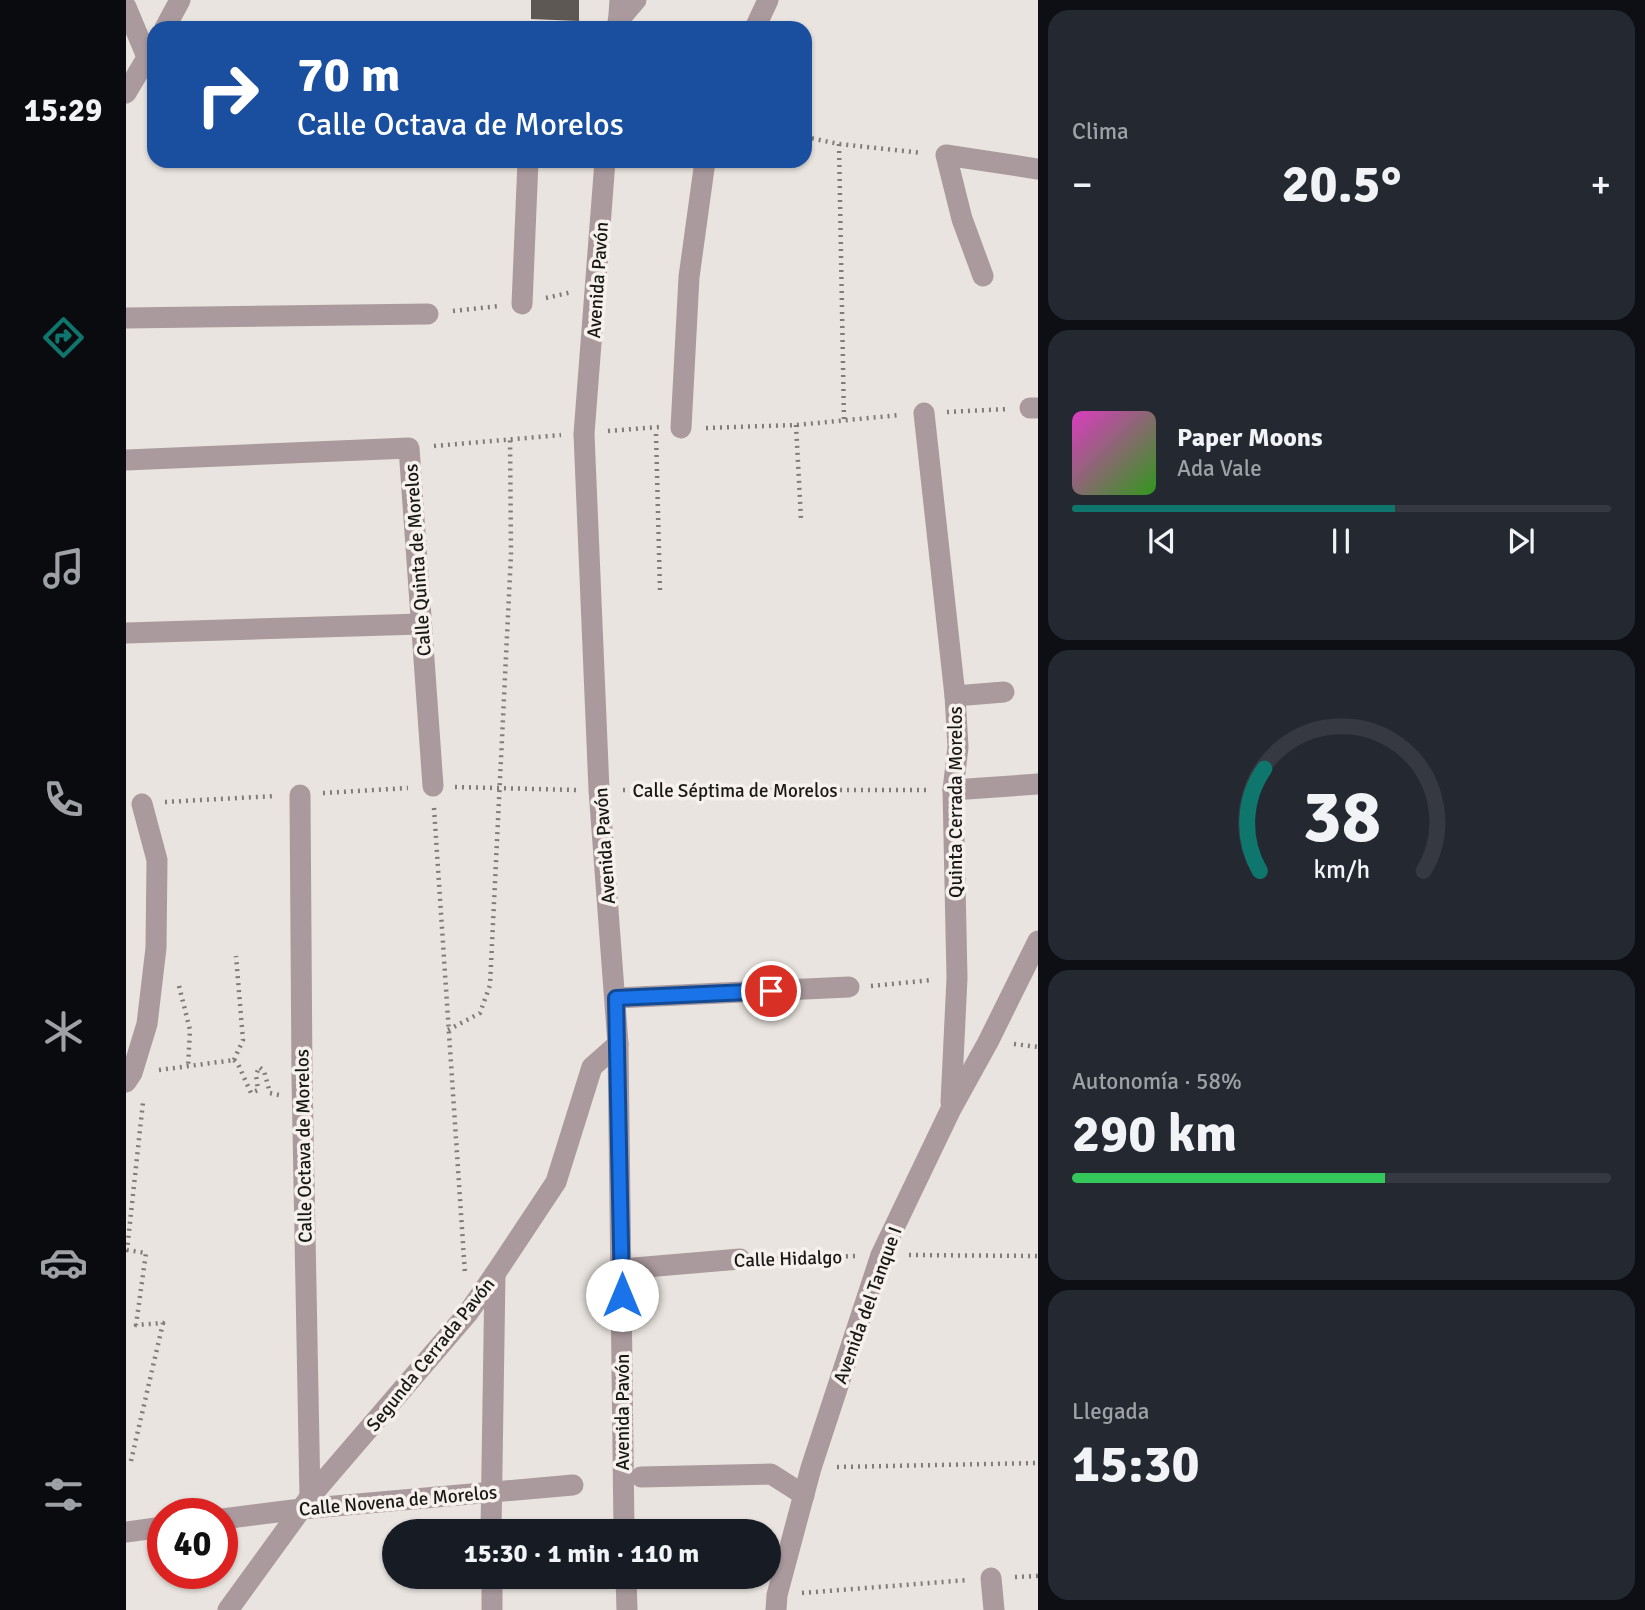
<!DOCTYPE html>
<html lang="es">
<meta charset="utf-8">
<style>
:root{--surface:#171b24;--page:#242831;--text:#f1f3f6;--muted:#9ea1a6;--line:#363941;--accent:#0f766e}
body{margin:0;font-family:Signika,sans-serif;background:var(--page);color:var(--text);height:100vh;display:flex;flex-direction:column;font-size:26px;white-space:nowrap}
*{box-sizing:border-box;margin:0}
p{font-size:23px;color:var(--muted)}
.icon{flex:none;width:38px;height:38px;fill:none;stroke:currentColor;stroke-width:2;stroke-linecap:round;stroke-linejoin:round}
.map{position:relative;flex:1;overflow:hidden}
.side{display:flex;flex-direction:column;gap:10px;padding:10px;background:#0d0f14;width:607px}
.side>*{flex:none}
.hud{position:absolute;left:21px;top:21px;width:665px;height:147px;border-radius:21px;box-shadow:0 2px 5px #0004;background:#1a4fa0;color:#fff;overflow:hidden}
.speed{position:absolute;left:21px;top:1498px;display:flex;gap:14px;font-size:35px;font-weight:700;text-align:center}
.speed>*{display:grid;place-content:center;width:91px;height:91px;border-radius:50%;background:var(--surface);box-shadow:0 2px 5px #0004;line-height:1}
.speed .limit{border:10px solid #d22;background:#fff;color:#111}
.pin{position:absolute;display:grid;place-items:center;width:60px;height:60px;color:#fff;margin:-30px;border:4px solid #fff;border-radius:50%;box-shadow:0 2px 7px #0007}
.me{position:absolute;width:77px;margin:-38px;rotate:0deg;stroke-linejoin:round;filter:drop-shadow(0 0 5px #0008)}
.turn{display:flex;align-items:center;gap:24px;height:147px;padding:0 35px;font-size:32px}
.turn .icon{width:91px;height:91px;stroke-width:2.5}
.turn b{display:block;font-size:49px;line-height:60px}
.big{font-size:52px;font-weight:700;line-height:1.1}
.side .card{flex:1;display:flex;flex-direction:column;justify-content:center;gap:10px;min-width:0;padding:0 24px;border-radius:21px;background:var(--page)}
.side .dial{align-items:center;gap:0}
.dial svg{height:182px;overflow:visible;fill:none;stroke:var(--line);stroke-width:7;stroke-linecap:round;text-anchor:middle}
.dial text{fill:var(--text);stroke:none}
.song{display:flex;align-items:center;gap:21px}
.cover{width:84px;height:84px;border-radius:10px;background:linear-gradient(135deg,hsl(310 70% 55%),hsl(110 70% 35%))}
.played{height:7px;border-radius:4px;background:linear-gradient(90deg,var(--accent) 60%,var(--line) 60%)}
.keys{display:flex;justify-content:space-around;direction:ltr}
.heat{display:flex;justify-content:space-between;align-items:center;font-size:38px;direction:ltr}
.charge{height:10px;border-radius:5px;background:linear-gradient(90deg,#34c759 58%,var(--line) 0)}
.trip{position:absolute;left:256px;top:1519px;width:399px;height:70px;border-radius:35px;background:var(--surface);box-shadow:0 2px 5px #0004;font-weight:700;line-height:70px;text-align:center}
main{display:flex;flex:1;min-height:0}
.tab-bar{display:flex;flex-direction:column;width:126px;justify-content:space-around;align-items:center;background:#090b0e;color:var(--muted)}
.tab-bar .icon{width:49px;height:49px}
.tab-bar .on{color:var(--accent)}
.tab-bar b{font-size:32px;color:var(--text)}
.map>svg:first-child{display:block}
.building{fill:#5d5854}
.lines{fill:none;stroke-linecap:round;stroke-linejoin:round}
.path{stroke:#807d79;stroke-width:4.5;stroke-dasharray:2 5;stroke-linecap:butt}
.minor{stroke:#aa9a9d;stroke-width:21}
.tertiary{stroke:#aa9a9d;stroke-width:21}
.route-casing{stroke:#114b97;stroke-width:18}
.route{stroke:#1a73e8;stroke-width:12}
.labels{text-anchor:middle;stroke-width:7;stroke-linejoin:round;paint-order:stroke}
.street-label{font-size:19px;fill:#191816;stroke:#f6f1ec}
</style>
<main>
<nav class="tab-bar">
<b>15:29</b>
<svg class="icon on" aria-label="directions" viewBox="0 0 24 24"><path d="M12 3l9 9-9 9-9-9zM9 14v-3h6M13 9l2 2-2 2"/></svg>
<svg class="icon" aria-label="music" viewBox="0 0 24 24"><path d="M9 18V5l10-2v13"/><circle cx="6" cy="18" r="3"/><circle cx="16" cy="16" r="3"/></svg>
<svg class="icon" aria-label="phone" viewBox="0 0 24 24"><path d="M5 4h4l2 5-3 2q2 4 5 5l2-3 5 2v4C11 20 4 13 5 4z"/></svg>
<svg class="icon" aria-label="climate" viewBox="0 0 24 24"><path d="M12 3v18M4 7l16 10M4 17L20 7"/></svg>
<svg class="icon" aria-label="car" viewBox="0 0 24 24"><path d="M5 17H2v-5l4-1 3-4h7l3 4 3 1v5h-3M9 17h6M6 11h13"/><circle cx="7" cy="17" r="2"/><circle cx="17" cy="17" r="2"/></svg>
<svg class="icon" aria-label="filters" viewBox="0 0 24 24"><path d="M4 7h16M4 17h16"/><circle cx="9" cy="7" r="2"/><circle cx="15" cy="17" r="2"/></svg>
</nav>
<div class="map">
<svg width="912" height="1610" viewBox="0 0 912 1610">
<rect width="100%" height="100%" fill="#e9e4df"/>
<!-- building -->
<path class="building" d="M405 0H453V21L405 19Z"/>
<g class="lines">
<!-- path -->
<g class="path">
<path d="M679 137 713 144 796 153"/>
<path d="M713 144 718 420"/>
<path d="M420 298 446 292"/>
<path d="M327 311 374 306"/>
<path d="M821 412 882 409"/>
<path d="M670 425 675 519"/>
<path d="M580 428 670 425 774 415"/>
<path d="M482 431 533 427"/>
<path d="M530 434 534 591"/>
<path d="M308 446 435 435"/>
<path d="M329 787 450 790"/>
<path d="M497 790H804"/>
<path d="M197 793 282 788"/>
<path d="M39 802 149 796"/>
<path d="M308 808 339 1274"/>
<path d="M53 986 64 1030 62 1067"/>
<path d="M745 986 806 980"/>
<path d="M322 1030 354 1013 364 985 385 554 384 439"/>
<path d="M888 1044 912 1047"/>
<path d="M108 1060 112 1064 125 1093 132 1090 130 1075 133 1067 138 1071 144 1093 153 1095"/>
<path d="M108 1060 117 1040 110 956"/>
<path d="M33 1070 108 1060"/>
<path d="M783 1255 912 1256"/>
<path d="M636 1259 729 1256"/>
<path d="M5 1461 37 1323 10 1325 20 1253 1 1250 17 1102"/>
<path d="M711 1467 912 1463"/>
<path d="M889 1577 912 1576"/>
<path d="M676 1593 842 1580"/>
</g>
<!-- minor -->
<g class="minor">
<path d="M0 7 21 57"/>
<path d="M492 21 510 0"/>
<path d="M629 28 642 0"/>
<path d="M857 276 836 219 820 155 912 169"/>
<path d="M396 304 402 161"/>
<path d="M0 318 302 314"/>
<path d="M904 408H912"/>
<path d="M798 413 829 696 832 747 827 790 831 978 825 1103"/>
<path d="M555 428 563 277 579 161"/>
<path d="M0 460 283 448 307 786"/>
<path d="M0 633 295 624"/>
<path d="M829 696 878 692"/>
<path d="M827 790 912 784"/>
<path d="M174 795 176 1078 184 1497"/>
<path d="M490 998 723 987"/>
<path d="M0 1082 6 1073 21 1024 30 948 31 860 16 804"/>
<path d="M496 1269 614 1259"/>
<path d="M515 1477 645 1474 678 1495"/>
<path d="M96 1519 175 1509 447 1485"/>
<path d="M365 1531 369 1274"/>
<path d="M0 1532 37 1527"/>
<path d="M366 1577V1610"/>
<path d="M865 1578 868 1610"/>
<path d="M102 1610 184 1497 342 1313 369 1274 430 1182 466 1067 492 1044"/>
<path d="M650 1610 651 1595 685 1468 755 1255 825 1109 862 1042 912 941"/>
</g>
<!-- tertiary -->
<g class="tertiary">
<path d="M39 28 54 0"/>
<path d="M492 28 494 0"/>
<path d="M0 93 28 46"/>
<path d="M479 161 458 434 473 790 492 1044 498 1531"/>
<path d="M500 1577 501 1610"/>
</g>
</g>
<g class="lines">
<defs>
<path id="route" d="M496 1295 490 998 645 991"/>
</defs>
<!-- route casing -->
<use href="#route" class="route-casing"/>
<!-- route -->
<use href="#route" class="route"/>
</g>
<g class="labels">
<!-- street labels -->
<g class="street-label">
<text transform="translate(471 280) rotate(-86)" y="7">Avenida Pavón</text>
<text transform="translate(291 560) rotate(-94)" y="7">Calle Quinta de Morelos</text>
<text x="609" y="797">Calle Séptima de Morelos</text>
<text transform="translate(829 802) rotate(-90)" y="7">Quinta Cerrada Morelos</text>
<text transform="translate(478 846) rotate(-94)" y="7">Avenida Pavón</text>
<text transform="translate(177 1146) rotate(-91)" y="7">Calle Octava de Morelos</text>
<text transform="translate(662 1258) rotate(-2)" y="7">Calle Hidalgo</text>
<text transform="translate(741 1305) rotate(-70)" y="7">Avenida del Tanque I</text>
<text transform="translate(304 1354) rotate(-51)" y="7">Segunda Cerrada Pavón</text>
<text transform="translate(496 1412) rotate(-90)" y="7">Avenida Pavón</text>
<text transform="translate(272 1500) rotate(-5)" y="7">Calle Novena de Morelos</text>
</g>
</g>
</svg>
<div class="speed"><div class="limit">40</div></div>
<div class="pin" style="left:645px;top:991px;background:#d93025"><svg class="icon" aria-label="arrive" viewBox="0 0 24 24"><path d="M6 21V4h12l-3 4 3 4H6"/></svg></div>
<svg class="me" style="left:496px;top:1295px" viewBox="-20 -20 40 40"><circle r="19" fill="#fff"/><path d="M0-13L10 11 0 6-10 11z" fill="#1a73e8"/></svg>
<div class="trip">15:30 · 1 min · 110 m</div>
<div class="hud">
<div class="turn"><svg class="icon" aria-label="right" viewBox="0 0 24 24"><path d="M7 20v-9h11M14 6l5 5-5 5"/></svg><div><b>70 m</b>Calle Octava de Morelos</div></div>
</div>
</div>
<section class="side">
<div class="card"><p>Clima</p>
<div class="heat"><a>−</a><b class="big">20.5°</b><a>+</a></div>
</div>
<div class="card">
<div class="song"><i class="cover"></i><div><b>Paper Moons</b><p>Ada Vale</p></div></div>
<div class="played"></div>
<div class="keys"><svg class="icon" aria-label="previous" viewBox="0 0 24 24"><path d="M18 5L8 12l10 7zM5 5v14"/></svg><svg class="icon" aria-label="pause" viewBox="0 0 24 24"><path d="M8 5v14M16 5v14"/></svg><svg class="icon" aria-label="next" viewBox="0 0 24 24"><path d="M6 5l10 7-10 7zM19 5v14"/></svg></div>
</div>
<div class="card dial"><svg viewBox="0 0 100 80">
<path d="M14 69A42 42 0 1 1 86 69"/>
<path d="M14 69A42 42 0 0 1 16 24" stroke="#0f766e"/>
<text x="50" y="56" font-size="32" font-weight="700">38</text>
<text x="50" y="72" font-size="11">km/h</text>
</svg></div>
<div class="card"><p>Autonomía · 58%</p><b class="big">290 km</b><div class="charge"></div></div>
<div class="card"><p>Llegada</p><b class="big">15:30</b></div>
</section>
</main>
